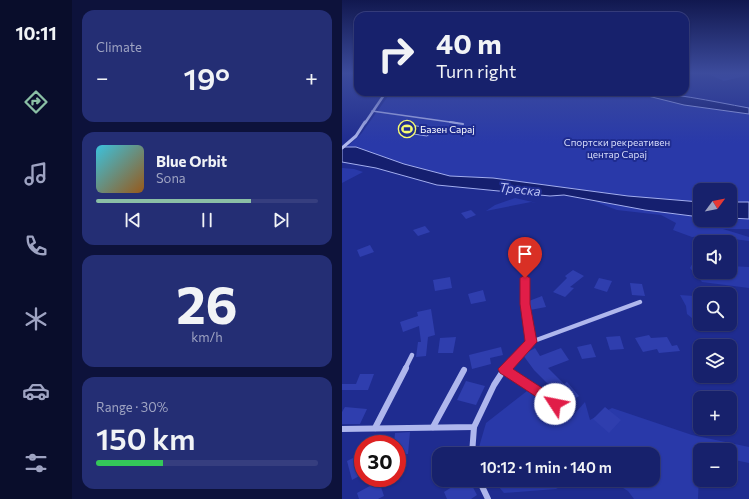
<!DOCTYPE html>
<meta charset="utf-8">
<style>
:root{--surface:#17216c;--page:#242e74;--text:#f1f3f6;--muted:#9ea3c2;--line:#363e7f;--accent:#8abfa5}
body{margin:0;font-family:Commissioner,sans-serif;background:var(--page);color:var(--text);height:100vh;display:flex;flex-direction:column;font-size:15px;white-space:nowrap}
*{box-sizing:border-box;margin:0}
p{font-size:13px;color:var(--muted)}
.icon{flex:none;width:22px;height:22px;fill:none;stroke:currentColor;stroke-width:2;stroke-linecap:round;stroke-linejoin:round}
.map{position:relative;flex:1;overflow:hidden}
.panel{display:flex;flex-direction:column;gap:10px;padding:10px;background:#0d123b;width:270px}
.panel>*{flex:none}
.banner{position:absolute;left:12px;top:12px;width:335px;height:84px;border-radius:12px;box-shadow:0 1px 3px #0004,0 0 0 1px var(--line);background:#17216c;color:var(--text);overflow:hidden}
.needle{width:26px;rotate:58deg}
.tools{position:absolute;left:351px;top:183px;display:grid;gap:8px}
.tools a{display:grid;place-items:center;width:44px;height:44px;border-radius:8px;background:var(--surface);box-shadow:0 1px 3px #0004,0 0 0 1px var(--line);font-size:20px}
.speed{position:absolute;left:12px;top:435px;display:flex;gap:8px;font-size:20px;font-weight:700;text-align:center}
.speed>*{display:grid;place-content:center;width:52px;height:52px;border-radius:50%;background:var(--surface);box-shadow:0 1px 3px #0004,0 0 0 1px var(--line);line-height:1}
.speed .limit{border:6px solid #d22;background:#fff;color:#111}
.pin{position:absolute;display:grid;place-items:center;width:34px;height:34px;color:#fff;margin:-41px -17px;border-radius:50% 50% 50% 0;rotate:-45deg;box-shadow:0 0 4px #0007}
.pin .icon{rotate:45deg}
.me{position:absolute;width:44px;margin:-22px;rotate:304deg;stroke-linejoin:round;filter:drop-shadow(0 0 3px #0008)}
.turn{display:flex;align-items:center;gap:14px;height:84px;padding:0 16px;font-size:18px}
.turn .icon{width:52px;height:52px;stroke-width:2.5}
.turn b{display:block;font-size:28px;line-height:34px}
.big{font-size:30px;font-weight:600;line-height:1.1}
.panel .tile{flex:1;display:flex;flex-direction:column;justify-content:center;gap:6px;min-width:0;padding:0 14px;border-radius:12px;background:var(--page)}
.panel .dial{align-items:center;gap:0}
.dial b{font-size:52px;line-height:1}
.song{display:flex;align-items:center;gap:12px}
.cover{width:48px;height:48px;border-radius:6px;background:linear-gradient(135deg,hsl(190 70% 55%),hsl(30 70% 35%))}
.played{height:4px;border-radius:2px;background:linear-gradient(90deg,var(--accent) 70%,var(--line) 70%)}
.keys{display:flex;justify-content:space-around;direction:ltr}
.heat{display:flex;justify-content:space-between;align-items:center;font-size:22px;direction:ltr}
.charge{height:6px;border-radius:3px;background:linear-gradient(90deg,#34c759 30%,var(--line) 0)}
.trip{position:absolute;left:90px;top:447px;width:228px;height:40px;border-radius:12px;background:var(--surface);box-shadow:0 1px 3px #0004,0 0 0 1px var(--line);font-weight:600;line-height:40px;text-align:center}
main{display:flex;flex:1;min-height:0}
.dock{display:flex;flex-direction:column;width:72px;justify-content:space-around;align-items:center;background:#090d2b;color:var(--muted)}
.dock .icon{width:28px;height:28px}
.dock .on{color:var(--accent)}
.dock b{font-size:18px;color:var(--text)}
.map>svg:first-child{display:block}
.green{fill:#2939a9}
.water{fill:#151f6f;stroke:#a3aeef}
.building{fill:#2f3eae}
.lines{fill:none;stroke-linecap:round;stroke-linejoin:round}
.service-far1{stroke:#afb7ed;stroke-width:1.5}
.service{stroke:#afb7ed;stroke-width:2}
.minor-far3{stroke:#afb7ed;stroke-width:2.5}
.minor-far2{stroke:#afb7ed;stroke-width:3}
.minor-far1{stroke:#afb7ed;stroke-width:4.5}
.minor{stroke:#afb7ed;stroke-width:6}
.route{fill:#e11d48;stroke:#92132f}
.labels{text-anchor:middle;stroke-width:4;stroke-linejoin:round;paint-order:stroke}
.far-poi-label{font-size:10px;fill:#fff;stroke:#1f2c90;text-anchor:start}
.far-park-label{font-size:10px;fill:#d5daf9;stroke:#1f2c90}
.water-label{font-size:13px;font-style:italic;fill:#bcc3f4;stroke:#1f2c90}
</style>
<main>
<nav class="dock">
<b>10:11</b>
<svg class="icon on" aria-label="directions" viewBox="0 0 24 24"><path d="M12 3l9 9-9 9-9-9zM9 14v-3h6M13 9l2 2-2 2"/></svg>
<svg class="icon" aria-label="music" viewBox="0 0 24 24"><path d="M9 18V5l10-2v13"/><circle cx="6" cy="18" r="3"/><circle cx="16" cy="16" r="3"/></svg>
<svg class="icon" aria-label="phone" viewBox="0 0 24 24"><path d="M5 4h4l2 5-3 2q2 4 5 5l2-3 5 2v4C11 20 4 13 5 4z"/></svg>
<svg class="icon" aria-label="climate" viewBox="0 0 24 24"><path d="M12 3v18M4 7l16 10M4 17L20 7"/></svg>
<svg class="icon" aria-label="car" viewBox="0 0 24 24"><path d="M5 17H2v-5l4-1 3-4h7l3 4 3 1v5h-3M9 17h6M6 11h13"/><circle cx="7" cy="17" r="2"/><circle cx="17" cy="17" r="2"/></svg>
<svg class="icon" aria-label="filters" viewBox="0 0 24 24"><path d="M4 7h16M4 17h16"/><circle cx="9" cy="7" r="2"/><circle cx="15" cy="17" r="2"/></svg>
</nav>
<section class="panel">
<div class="tile"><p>Climate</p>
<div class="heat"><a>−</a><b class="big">19°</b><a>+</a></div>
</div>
<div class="tile">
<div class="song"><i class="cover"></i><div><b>Blue Orbit</b><p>Sona</p></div></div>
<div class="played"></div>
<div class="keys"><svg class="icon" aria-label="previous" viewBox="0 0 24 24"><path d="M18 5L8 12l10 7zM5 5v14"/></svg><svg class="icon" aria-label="pause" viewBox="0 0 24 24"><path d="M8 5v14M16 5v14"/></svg><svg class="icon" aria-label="next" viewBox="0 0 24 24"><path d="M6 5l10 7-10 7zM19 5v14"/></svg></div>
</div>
<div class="tile dial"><b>26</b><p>km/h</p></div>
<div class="tile"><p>Range · 30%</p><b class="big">150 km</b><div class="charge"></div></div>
</section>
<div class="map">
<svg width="407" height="499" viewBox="0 0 407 499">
<rect width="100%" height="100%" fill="#1f2c90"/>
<!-- green -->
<g class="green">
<path d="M49 92H290L342 105 407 114V202H388V190H358V202H354L286 196 151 178 108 176 62 164 14 147H5L19 134Z"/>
<path d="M0 168 12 169 21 172 0 183Z"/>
<path d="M173 198 195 203 189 202 144 211 153 205Z"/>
<path d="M251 201 358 217V220L407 219V229H381L407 237V241L369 236 350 237 331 230 334 223 319 215 275 210Z"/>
<path d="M354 257 355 267 358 268V272H388V266L407 267V288L360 282 348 268Z"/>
<path d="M338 295 352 296 358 300V324H363L361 327 345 314 344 306Z"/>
<path d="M185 391 227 420 243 402 248 420 270 408 350 435 407 447V463L388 459V450H358L356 499H292L286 491 268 480 260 485V480H311V454H135L144 423Z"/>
<path d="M151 480H230L214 489 162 493Z"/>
</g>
<!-- water -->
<g class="water">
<path d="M290 92C330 92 368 101 407 108V114L342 105Z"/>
<path d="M68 125 94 129 85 136 58 132Z"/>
<path d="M0 147H14L62 164 108 176 151 178 286 196 358 202V217L303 210 222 195 208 196 95 185 34 168 0 162Z"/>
<path d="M388 202H407V219L388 218Z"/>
</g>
<!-- building -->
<g class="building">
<path d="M364 73H403V76L382 81Z"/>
<path d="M129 210 134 215 124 219 119 213Z"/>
<path d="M83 226 88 232 76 236 71 230Z"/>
<path d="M28 245 32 252 18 257 15 250Z"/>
<path d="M231 270 242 276 228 287 232 288 223 297 211 292 225 278 223 276Z"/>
<path d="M108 277 110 288 93 291 91 280Z"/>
<path d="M257 278 270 281 265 292 252 288Z"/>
<path d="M288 283 300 284 303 296 290 295Z"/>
<path d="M141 290 144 301 129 304 126 294Z"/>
<path d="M200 296 204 307 188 310 187 301Z"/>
<path d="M89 309 93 335 86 337 84 356 74 357 76 342H79L77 326 61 332 58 322 76 316 75 312Z"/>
<path d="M307 335 309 338 325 337 330 346 335 345 338 351 317 353 315 349 301 352 293 338Z"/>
<path d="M278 336 282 349 268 350 264 337Z"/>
<path d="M114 337 111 353H96L98 338Z"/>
<path d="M249 344 254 357 240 359 235 347Z"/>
<path d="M159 347 161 355 148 358 149 364 130 369 127 355Z"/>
<path d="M193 348 198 356 219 348 227 360 206 368 222 384 225 382 237 396 223 405 211 391 212 390 192 370 181 355Z"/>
<path d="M18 374H32L26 390H0V384H14Z"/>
<path d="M124 381 143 386 134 405 115 400Z"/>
<path d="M3 407 25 409 18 424H0V412Z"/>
<path d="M263 407 279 420 267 433 251 419Z"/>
<path d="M68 432 66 454 55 455V444H52L53 433Z"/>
<path d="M21 453V474L10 480 5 461Z"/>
<path d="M121 480H127L135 495 129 499H105L102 492Z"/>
<path d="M37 481 42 496 36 499H17L15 493Z"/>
</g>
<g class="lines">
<!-- service-far1 -->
<path class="service-far1" d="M30 111 115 123"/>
<!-- service -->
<path class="service" d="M108 122 121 124"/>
<!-- minor-far3 -->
<path class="minor-far3" d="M23 123 44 92"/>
<!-- minor-far2 -->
<path class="minor-far2" d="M0 148 14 136 23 122"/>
<!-- minor-far1 -->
<g class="minor-far1">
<path d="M189 342 298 302"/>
<path d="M63 369 70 355"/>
<path d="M162 369 189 342 183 304V278"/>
</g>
<!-- minor -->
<g class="minor">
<path d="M162 369 213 403"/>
<path d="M91 427 122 370"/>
<path d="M33 428 64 368"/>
<path d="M0 429 132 427 152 385 163 368"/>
<path d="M130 454 132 427"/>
<path d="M137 480 146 499"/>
</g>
</g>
<!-- sky -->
<linearGradient id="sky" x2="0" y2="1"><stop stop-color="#11184f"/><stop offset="0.51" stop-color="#3c4b9c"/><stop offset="1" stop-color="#3c4b9c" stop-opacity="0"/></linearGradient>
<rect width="407" height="143" fill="url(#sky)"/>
<!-- route -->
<path class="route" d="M183 275 188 278V304L195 342 171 369 217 399 219 404 217 408 213 409 158 373 156 369 183 341 178 304V278Z"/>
<!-- icons -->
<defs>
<symbol id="stadium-ring" viewBox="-11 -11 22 22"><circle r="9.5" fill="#1f2c90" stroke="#f6fb70" stroke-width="1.5"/><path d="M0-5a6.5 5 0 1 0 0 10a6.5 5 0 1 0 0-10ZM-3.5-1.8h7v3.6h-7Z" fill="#f6fb70"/></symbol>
</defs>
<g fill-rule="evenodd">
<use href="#stadium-ring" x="55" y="119" width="20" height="20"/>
</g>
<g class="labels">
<!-- far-poi labels -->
<g class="far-poi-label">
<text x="78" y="133">Базен Сарај</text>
</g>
<!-- far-park labels -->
<g class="far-park-label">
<text x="275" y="146">Спортски рекреативен<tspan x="275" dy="12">центар Сарај</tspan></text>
</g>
<!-- water labels -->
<g class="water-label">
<text transform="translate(178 189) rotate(6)" y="5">Треска</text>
</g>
</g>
</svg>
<div class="tools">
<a><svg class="needle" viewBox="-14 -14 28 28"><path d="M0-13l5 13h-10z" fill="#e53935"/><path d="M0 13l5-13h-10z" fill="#9ea3c2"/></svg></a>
<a><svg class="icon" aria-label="sound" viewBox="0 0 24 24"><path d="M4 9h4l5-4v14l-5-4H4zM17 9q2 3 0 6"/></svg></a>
<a><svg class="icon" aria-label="search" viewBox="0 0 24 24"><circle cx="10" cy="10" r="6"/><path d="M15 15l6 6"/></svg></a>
<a><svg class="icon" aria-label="layers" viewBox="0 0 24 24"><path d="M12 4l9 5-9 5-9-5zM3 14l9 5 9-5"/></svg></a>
<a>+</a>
<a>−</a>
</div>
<div class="speed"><div class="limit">30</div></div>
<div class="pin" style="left:183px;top:278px;background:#d93025"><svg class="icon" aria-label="arrive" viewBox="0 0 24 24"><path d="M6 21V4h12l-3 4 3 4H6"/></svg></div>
<svg class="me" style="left:213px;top:404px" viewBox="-20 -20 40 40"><circle r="19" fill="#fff"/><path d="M0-13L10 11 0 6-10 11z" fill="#e11d48"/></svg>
<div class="trip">10:12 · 1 min · 140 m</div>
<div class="banner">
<div class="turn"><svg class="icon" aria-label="right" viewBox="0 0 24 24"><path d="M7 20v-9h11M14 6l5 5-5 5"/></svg><div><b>40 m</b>Turn right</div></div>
</div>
</div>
</main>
